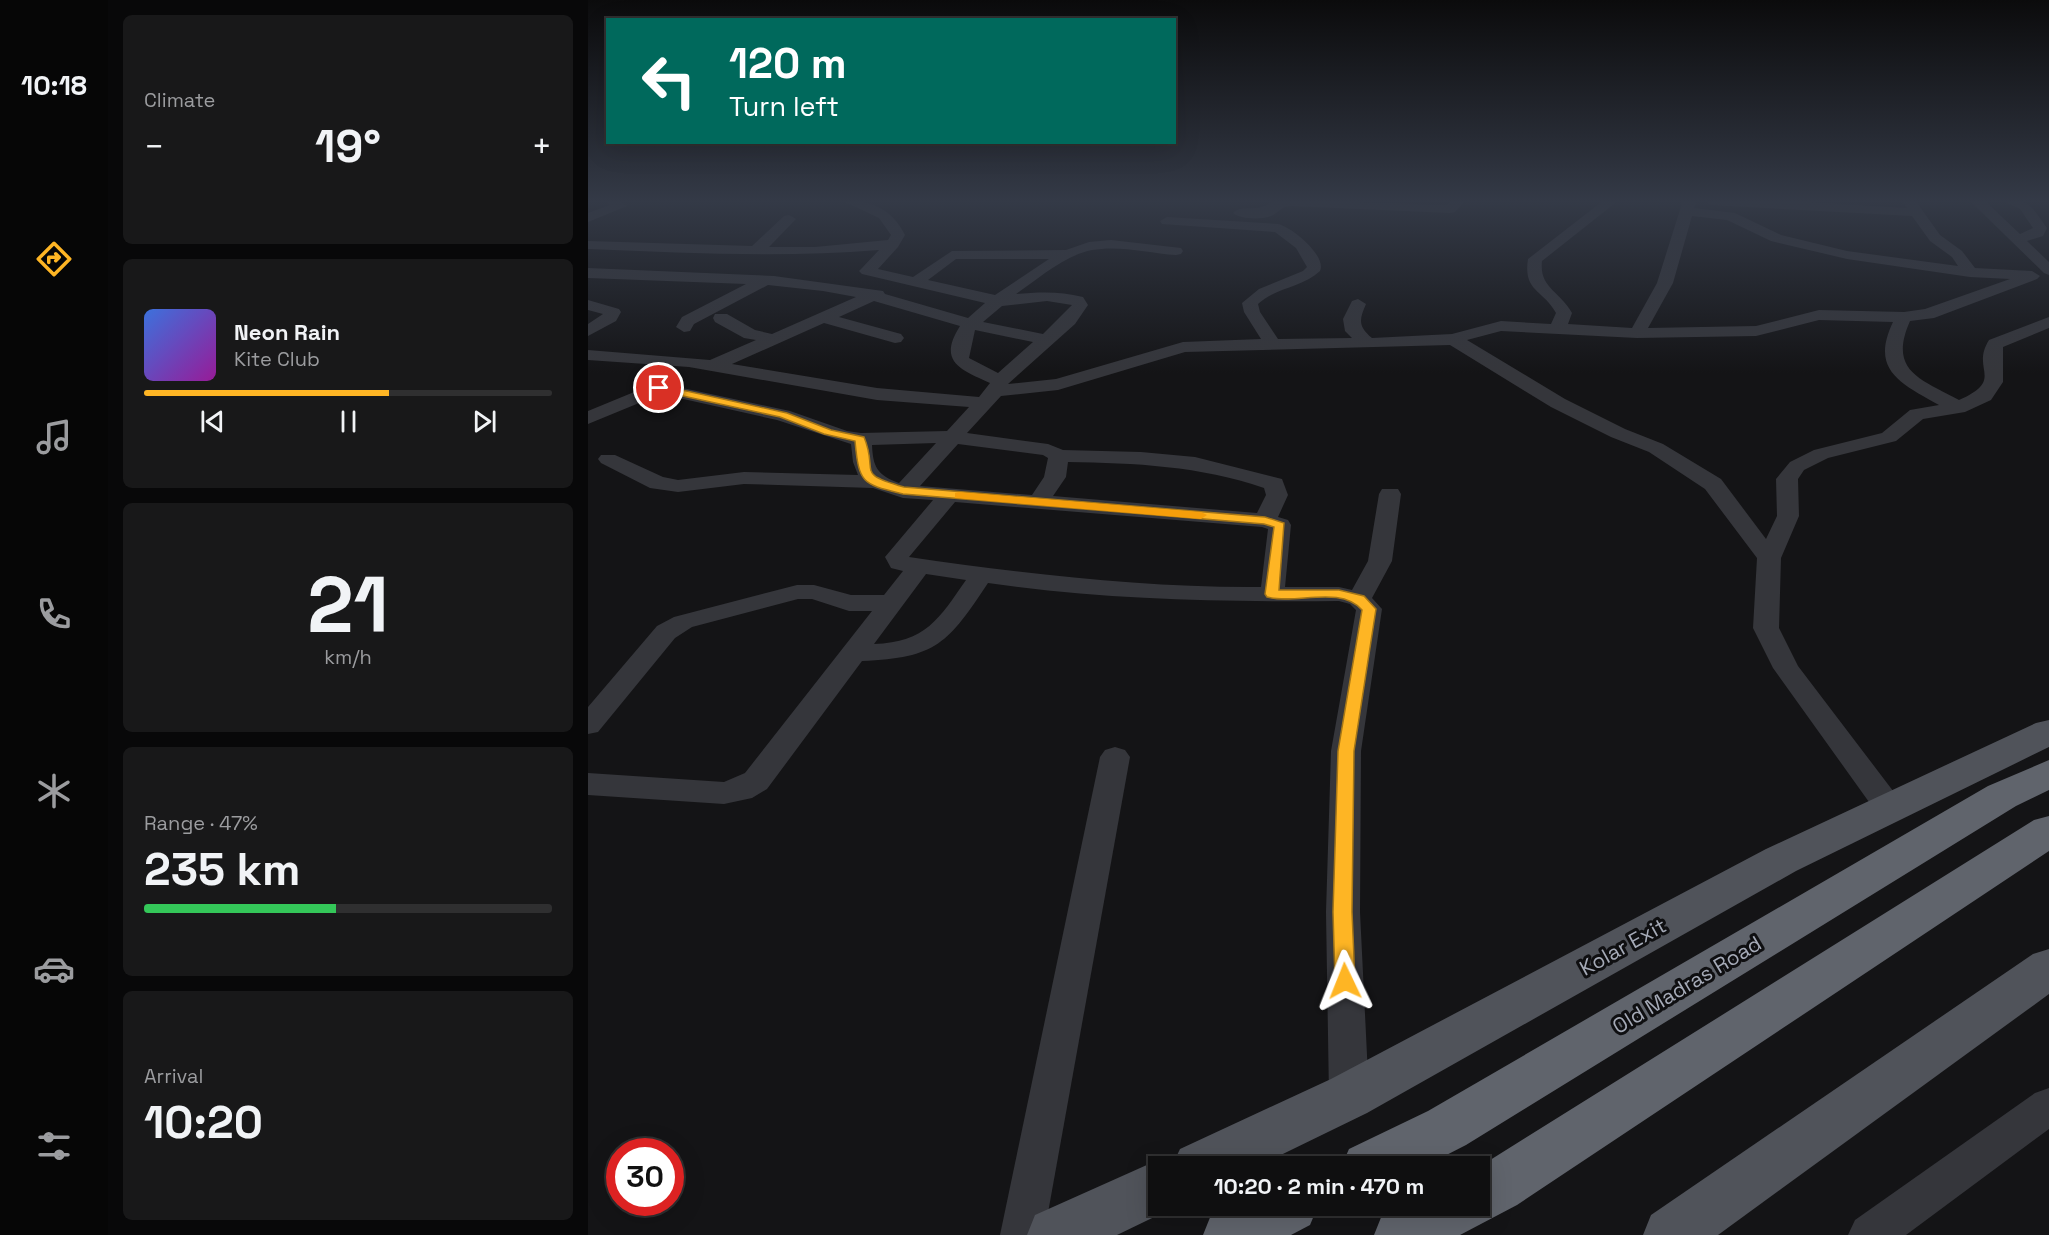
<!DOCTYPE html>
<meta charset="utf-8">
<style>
:root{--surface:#0f0f10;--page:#181819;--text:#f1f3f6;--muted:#9b9c9f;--line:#2f2f30;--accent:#feb524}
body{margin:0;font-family:"Space Grotesk",sans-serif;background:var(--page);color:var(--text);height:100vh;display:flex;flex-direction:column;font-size:22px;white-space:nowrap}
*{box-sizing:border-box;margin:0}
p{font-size:20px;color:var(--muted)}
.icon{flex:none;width:33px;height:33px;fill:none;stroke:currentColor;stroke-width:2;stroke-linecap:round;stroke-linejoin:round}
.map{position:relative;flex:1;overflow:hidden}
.panel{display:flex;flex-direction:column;gap:15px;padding:15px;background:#080809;width:480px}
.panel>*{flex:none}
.banner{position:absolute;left:18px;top:18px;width:570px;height:126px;border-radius:0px;box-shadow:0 6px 24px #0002,0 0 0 2px var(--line);background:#00695c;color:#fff;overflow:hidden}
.speed{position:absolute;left:18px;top:1138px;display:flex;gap:12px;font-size:30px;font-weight:700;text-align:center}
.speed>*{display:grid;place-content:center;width:78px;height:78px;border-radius:50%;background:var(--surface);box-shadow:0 6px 24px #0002,0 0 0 2px var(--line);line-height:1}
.speed .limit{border:9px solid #d22;background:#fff;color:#111}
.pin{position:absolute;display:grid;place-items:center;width:51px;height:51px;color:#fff;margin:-26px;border:3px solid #fff;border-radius:50%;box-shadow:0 2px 6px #0007}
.me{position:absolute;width:66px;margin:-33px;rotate:358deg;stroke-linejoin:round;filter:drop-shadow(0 0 4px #0008)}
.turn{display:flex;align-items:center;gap:21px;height:126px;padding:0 24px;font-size:27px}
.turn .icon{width:78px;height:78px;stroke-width:2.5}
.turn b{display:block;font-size:42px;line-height:51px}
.big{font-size:45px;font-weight:700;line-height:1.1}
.panel .card{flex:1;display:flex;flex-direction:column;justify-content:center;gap:9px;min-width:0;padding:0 21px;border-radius:9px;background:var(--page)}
.panel .dial{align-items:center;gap:0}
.dial b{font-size:78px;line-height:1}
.song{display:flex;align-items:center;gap:18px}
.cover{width:72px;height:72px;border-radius:9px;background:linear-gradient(135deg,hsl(220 70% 55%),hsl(300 70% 35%))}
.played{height:6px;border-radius:3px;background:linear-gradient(90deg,var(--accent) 60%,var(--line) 60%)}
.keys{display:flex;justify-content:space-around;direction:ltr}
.heat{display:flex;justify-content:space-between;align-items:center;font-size:33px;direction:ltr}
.charge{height:9px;border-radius:4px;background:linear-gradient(90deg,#34c759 47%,var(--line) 0)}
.trip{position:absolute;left:560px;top:1156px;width:342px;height:60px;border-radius:0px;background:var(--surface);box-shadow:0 6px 24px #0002,0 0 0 2px var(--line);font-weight:700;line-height:60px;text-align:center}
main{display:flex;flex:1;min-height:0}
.dock{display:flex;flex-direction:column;width:108px;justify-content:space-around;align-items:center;background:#060606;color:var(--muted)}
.dock .icon{width:42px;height:42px}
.dock .on{color:var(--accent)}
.dock b{font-size:27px;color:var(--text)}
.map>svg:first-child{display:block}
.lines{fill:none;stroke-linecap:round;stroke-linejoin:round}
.minor{fill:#35363b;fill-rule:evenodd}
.major{fill:#50535a;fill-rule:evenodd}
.highway{fill:#60646c;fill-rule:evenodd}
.route{fill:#feb524;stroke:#a57617;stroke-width:1.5}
.slow{fill:#f59e0b}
.labels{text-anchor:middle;stroke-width:6;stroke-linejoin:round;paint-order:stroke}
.near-street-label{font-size:21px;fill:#a5aab7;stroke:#0f0f11}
</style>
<main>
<nav class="dock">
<b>10:18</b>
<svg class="icon on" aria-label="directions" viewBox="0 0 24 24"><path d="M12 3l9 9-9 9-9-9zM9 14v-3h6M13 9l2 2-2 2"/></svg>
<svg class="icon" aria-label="music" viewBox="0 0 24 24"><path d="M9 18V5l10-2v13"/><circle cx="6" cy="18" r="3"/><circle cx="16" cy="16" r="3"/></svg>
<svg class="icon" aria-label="phone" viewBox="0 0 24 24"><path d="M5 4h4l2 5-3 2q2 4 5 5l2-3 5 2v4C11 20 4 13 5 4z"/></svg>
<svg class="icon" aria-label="climate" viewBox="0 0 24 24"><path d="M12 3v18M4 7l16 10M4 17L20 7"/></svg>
<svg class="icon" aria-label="car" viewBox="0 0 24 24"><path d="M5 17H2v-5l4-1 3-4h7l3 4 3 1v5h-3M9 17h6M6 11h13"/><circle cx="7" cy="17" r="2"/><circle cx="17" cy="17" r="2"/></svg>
<svg class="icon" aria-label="filters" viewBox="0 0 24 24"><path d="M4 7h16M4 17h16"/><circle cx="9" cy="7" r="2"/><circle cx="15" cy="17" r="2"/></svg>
</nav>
<section class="panel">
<div class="card"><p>Climate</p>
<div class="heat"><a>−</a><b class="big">19°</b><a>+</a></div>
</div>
<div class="card">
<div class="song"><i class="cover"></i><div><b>Neon Rain</b><p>Kite Club</p></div></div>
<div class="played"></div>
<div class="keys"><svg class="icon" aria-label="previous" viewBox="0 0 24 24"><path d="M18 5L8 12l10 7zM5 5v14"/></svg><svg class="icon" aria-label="pause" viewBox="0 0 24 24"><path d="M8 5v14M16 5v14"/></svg><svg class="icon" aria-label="next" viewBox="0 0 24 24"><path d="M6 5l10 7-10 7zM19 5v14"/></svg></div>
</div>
<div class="card dial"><b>21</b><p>km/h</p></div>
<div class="card"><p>Range · 47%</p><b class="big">235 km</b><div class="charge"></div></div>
<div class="card"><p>Arrival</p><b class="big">10:20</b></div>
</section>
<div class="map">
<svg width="1461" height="1235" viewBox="0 0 1461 1235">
<rect width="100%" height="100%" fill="#141416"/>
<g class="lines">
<!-- minor -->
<g class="minor">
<path d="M15 200H31L39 206 0 222V213L22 205Z"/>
<path d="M253 200C282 200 304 208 317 235L310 247 290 269 325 277 364 251 478 250 501 242 523 240 593 248 595 251 593 254 588 255C561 253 531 245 504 250 477 255 450 279 428 294 451 292 472 291 495 297L500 305 487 324 420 384 468 379 595 342 673 339 656 312 654 303 671 289 715 271 719 267 708 248 687 232 574 224 572 221 579 217 690 224C704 227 739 256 732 271 714 288 688 287 670 304L672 312 690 339 764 338 757 331 755 319 764 301 770 299 778 304C771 320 770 326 784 338L864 334 913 321 963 324 968 313C955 289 935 292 940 259L1016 200H1031L954 261C951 288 972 291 984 313L980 324 1044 328 1069 283 1095 200H1109L1106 208 1147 213 1193 235 1259 251 1370 266 1364 257 1342 241 1324 216 1123 205 1116 201 1180 200 1319 208 1313 200H1327L1352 235 1374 251 1387 268 1444 271 1452 276 1449 279 1346 318 1322 321C1300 371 1332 379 1371 400 1418 379 1382 370 1401 340L1461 317V328L1415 347V382L1403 400 1377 412 1335 419 1308 441 1240 458 1216 470 1210 479 1211 516 1193 558 1191 628 1210 666 1318 808 1313 816 1302 819 1291 816 1185 668 1165 628 1169 558 1117 489 1061 452 1023 437 963 407 862 345 597 352 470 390 413 396 379 433 460 444 475 450 553 452 607 457 694 479 700 495 690 517 700 520 703 525 697 587H751L764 590 780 561 791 494 794 489H810L813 494 804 561 784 598 794 609 773 751 772 912 781 1096 775 1109 761 1114 747 1109 741 1096 738 912 743 751 768 610 762 604 751 601C634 602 517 600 400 583 360 643 349 658 274 661L179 789 164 798 136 804 0 795V773L136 782 157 773 284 611H261L224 599H210L104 627 87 638 10 732 0 734V707L69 626 86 617 209 585H226L263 595H296L315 571 303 568 297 557 345 500 315 498 285 488 156 484 90 492 62 488 13 463 10 459 13 455H27L75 477 90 480 156 472 270 475 265 462 263 444 189 420 73 394 0 424V411L85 376 94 382 90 387 202 411 259 431 273 433 359 431 381 407 289 400 101 367 0 360V350L122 360 168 340 156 338 127 322 125 318 127 314H139L167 330 184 334 268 297 235 291 180 285 106 324 102 331 96 332 88 327 94 317 158 284 0 278V268L186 276 295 291 297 294 380 318 397 303 274 274 271 271 274 268 291 250C194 258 98 253 0 249V241L164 246 196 216 201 215 208 219 181 247H227L300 240 303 235 291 218ZM1104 216 1139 220 1183 241 1259 259 1382 277 1422 279 1337 309 1316 312 1231 310 1168 326 1060 328 1085 283ZM368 259H461L407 295 340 280ZM286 301 372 326C349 362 373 370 402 383L391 397 289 388 144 364 236 323 307 343 313 342 316 338 313 334 251 317ZM459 301 484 305 455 334 395 322 414 306ZM1231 320 1305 322C1282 370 1312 383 1351 405L1322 410 1294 433 1226 450 1202 462 1188 479 1189 516 1178 539 1133 479 1075 444 1037 429 977 399 879 340 913 331 1049 338 1168 336ZM387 330 445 342 410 373 381 358ZM348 443 311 483C289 475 285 467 284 445ZM370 444 455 455 460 458 456 477 444 495 332 486ZM480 462C547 463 612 466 676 488L678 495 669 513 465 496 478 477ZM367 502 674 527 680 529 673 587C555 588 438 574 321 557ZM338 574 378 580C351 619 338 642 286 644Z"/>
<path d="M686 200 859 205 863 200H878L867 212 862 213 704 206C693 206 692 212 683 216 674 220 651 219 645 213 656 203 668 215 686 200Z"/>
<path d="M1381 200H1396L1432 234 1445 228 1432 209 1414 200C1443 200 1443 206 1459 228L1455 236 1439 241 1461 262V275L1456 273Z"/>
<path d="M0 300 31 309 33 312 28 321 0 336V324L15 314 0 310Z"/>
<path d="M527 747 537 750 542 757 456 1235H412L512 757 517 750Z"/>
<path d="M1461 1088V1129L1318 1235H1260L1267 1220 1447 1093Z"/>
</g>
<!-- major -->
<g class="major">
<path d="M1461 720V747L1208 871 779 1113 668 1167H570V1206H589L529 1235H439L447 1215 570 1160 584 1166 592 1149 743 1079 1178 849 1448 723Z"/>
<path d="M1461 949V994L1130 1235H1055L1063 1215 1445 954Z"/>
</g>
<!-- highway -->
<g class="highway">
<path d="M1461 760V790L1428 806 878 1145 835 1167H753L761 1149 840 1111 1400 786Z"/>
<path d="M1461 816V851L929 1205 872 1235H786L794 1215 812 1206H891V1167L1446 820Z"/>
<path d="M642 1206H730L722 1225 703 1235H615L623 1215Z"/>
</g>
</g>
<!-- sky -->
<linearGradient id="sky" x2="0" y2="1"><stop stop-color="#0b0b0c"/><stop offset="0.54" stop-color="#343a47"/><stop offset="1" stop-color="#343a47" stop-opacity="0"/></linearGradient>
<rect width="1461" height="373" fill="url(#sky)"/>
<!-- route -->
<path class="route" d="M71 385 199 413 243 430 276 437C291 473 266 473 316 487L677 517 696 523 691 590H751L776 596 788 609 766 751 764 912 767 981 764 987 757 989 750 987 747 981 745 912 750 751 774 610C752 585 708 605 679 597L677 594 686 527 676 524 315 494C274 484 271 484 267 441L236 434 192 417 67 390 66 388Z"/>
<!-- slow -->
<path class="slow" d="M371 492 613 512 619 515 613 519 367 498V493Z"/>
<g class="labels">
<!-- near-street labels -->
<g class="near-street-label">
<text transform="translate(1035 947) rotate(-29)" y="7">Kolar Exit</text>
<text transform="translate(1099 985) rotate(-31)" y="7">Old Madras Road</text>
</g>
</g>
</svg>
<div class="speed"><div class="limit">30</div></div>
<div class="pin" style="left:71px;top:388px;background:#d93025"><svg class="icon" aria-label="arrive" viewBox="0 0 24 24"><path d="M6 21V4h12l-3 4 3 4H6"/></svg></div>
<svg class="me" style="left:757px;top:981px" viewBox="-20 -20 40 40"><path d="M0-17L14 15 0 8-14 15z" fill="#feb524" stroke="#fff" stroke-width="4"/></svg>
<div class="trip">10:20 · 2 min · 470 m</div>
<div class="banner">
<div class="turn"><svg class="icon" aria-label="left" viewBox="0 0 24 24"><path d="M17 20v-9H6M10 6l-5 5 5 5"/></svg><div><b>120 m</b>Turn left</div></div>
</div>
</div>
</main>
